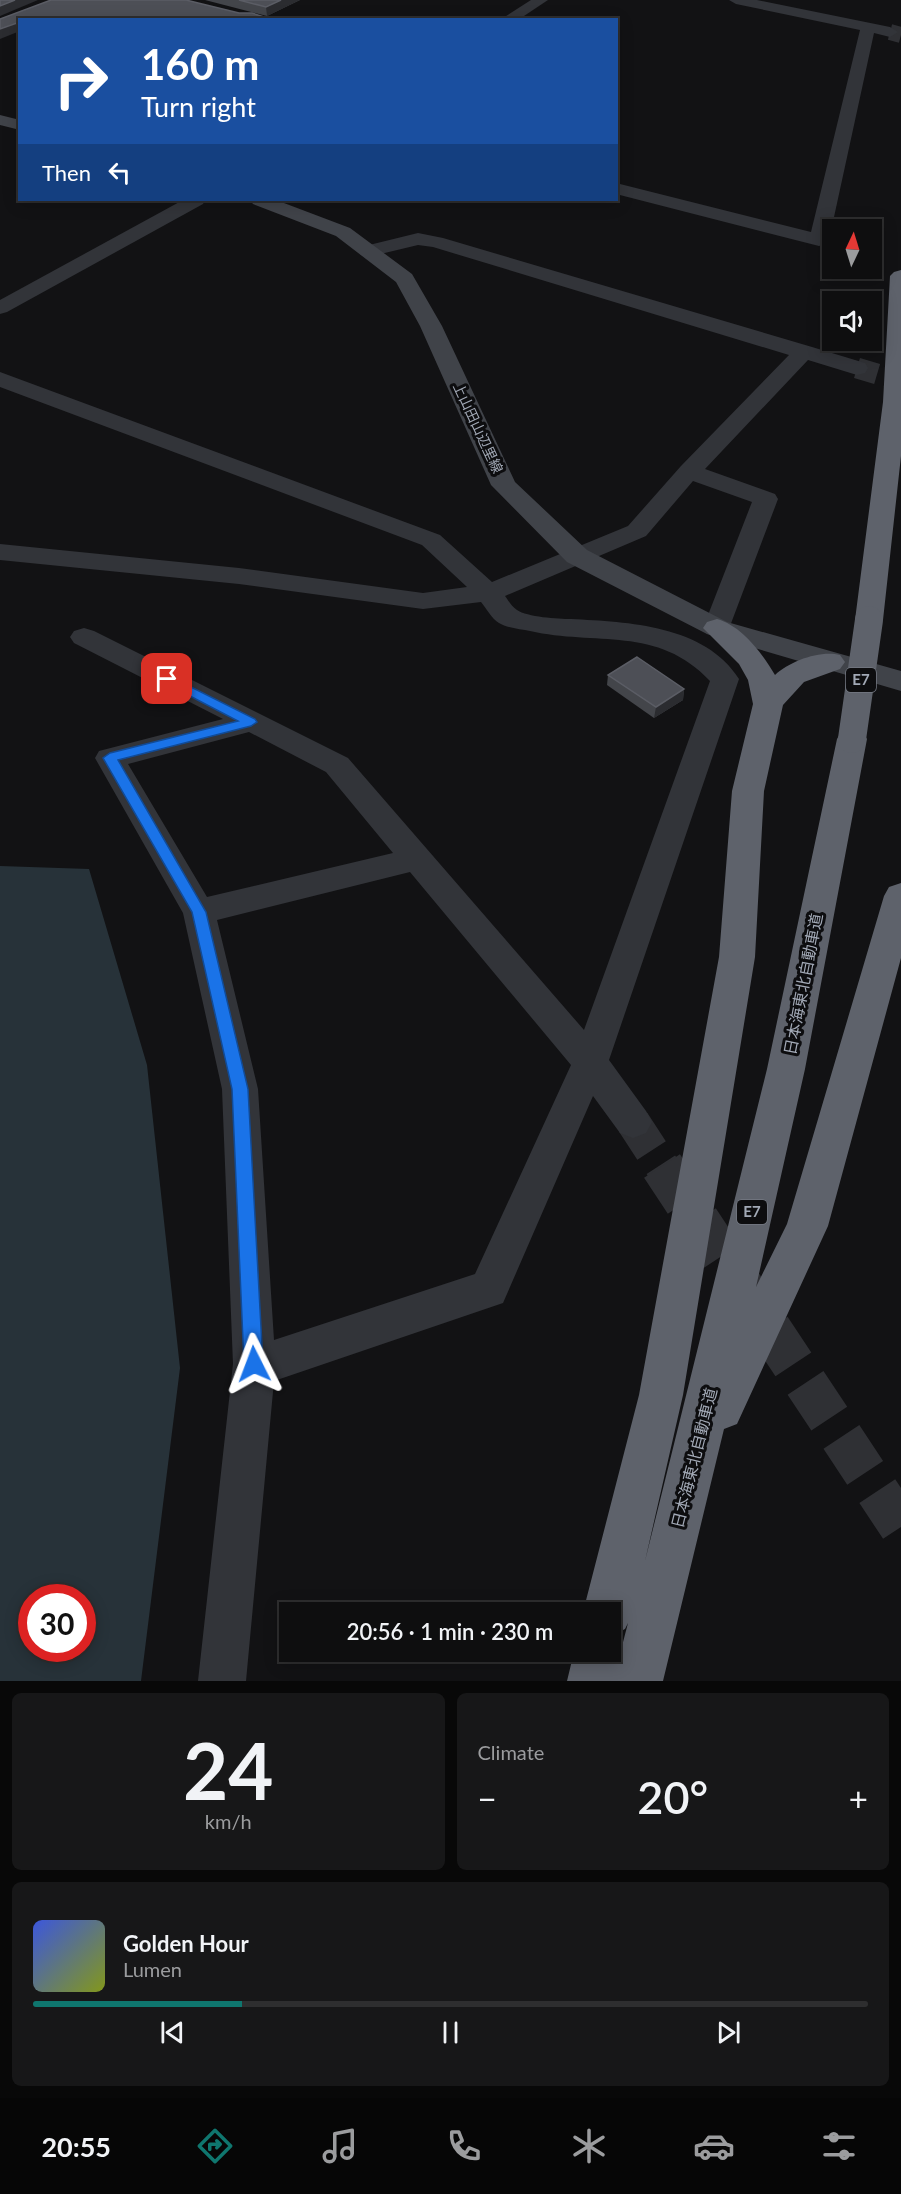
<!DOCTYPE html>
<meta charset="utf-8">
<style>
:root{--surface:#0e0e0f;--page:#171718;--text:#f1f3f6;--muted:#9b9c9e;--line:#2e2e2f;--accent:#0f766e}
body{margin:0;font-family:Lato,"Noto Sans JP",sans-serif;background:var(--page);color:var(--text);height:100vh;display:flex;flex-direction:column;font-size:22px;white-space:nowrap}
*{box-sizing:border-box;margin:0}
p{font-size:20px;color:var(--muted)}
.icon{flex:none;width:33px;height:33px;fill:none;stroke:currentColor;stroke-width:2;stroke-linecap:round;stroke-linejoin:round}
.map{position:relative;height:1681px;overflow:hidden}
.sheet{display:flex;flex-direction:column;gap:12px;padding:12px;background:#080808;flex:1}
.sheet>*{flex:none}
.top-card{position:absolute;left:18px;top:18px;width:600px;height:183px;border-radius:0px;box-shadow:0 3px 15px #0003,0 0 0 2px var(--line);background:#1a4fa0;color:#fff;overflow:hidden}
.needle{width:39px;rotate:4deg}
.controls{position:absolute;left:822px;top:219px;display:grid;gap:12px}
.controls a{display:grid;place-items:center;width:60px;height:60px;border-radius:0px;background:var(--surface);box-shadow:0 3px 15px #0003,0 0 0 2px var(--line);font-size:30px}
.speed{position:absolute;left:18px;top:1584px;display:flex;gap:12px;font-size:30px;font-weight:700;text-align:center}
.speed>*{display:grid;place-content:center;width:78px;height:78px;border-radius:50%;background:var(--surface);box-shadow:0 3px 15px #0003,0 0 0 2px var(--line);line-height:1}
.speed .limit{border:9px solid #d22;background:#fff;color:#111}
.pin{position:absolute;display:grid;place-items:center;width:51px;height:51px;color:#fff;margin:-26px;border-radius:12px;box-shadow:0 3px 9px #0006}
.me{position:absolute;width:66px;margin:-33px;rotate:357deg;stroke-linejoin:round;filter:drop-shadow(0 0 4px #0008)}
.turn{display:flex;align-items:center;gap:21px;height:126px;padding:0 24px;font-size:27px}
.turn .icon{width:78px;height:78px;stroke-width:2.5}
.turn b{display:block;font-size:42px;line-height:51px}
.then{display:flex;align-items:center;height:57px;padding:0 24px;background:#0003;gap:12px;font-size:22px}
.big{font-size:45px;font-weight:600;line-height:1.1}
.sheet .tile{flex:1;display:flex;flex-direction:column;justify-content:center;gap:9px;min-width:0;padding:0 21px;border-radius:9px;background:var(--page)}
.sheet .dial{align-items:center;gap:0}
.dial b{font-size:78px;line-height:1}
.song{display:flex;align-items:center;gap:18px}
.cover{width:72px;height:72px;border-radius:9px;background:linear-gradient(135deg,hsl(230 70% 55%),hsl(70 70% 35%))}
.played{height:6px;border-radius:3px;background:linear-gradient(90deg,var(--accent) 25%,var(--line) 25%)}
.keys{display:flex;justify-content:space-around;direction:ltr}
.heat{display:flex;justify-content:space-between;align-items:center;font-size:33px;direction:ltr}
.sheet .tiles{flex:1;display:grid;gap:12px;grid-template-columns:1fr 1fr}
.tile:last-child{grid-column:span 2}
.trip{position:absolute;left:279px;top:1602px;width:342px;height:60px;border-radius:0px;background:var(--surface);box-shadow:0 3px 15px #0003,0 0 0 2px var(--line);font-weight:600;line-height:60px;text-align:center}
.tab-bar{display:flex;height:96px;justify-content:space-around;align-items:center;background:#060606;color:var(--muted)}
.tab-bar .icon{width:42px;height:42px}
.tab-bar .current{color:var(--accent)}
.tab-bar b{font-size:27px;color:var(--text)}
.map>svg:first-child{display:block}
.water{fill:#273239;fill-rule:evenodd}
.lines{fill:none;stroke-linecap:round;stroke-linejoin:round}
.street-tunnel-far3{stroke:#2f3034;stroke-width:16;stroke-dasharray:16 8;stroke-linecap:butt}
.street-tunnel-far2{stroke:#2f3034;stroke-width:21;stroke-dasharray:21 10;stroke-linecap:butt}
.street-tunnel-far1{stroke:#2f3034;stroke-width:34;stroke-dasharray:34 17;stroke-linecap:butt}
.street-tunnel{stroke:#2f3034;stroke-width:43;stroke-dasharray:43 22;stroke-linecap:butt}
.street{fill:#323439;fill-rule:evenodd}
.secondary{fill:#404349;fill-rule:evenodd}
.highway{fill:#5e626b;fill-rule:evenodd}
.highway-bridge{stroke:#5e626b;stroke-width:28}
.wall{fill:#43454a}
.shaded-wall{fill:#2b2c30}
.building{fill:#4d4f56;stroke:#5b5d65;stroke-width:1.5}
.route{fill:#1a73e8;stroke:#114b97;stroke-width:1.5}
.labels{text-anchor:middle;stroke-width:6;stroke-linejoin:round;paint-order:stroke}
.far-street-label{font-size:14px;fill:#a2a9b6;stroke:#0d0d0f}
.shield{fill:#0d0d0f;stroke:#757a84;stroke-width:1.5}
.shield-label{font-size:15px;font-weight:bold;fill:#a2a9b6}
.street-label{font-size:16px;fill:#a2a9b6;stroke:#0d0d0f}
</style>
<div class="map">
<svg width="901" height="1681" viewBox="0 0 901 1681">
<rect width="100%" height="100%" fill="#121214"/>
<!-- water -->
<path class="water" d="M0 866 89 869 147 1065 180 1368 141 1681H0ZM32 1598H82V1648H32Z"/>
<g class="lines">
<!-- street-tunnel-far3 -->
<path class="street-tunnel-far3" d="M890 32 901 35"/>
<!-- street-tunnel-far2 -->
<path class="street-tunnel-far2" d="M857 368 901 381"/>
<!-- street-tunnel-far1 -->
<path class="street-tunnel-far1" d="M633 1122 663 1168"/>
<!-- street-tunnel -->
<path class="street-tunnel" d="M662 1166 901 1527"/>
<!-- street -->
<g class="street">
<path d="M531 0H548L518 20H500Z"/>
<path d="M729 0H757L890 27 898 32 890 37 874 33 829 240 826 244 819 246 616 194V183L811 232 860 30 736 4Z"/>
<path d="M183 200H205L203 204 7 312 0 314V300Z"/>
<path d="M418 233 443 238 812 347 865 363 868 368 865 373 857 375 808 360 705 469 775 494 778 499 727 634 717 637 707 634 703 628 752 502 693 481 646 536 505 596C508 600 512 607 517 610 527 617 558 619 571 619 628 622 705 625 739 679L609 1060 646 1111 652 1122 646 1133 633 1138 620 1133 593 1096 503 1303 274 1381 246 1681H198L233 1364 222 1089 183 913 95 758 99 751 223 719 74 643 70 637 74 631 84 628 94 631 348 758 584 1030 710 681C658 625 595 646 530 631 521 629 507 628 499 623 492 619 486 608 481 602L423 609 239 584 0 560V544L239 568 423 593 467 587 422 545 0 387V372L440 535 492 582 628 526 681 466 789 355 433 247 418 245 368 257 361 255 358 251 361 247ZM249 732 326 772 393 853 207 897 128 764ZM410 872 571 1065 475 1274 274 1340 258 1089 217 920Z"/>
</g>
<!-- secondary -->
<g class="secondary">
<path d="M0 115 20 120V130L0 125Z"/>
<path d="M250 200H276L350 228 412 274 442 326 515 482 587 550 727 622 901 671V691L707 634 567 562 491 485 420 326 396 282 336 236 253 204Z"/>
</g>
<!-- highway -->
<g class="highway">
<path d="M901 270V456L883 620 879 626 869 629 859 626 855 620 883 402 890 276 894 272Z"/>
<path d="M717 619C742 626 762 653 775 675 790 661 820 650 840 655L845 662 840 669 804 682 783 705 764 791 755 957 683 1395 645 1561 767 1069 837 739 841 732 852 728 863 732 867 739 805 1069 756 1287 787 1224 884 896 889 887 901 883V958L828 1226 737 1424 724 1429 663 1681H567L574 1652H610V1612H583L639 1395 719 957 732 791 753 704 748 680 739 664 703 628 707 622ZM628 1623 622 1646 615 1634 625 1629Z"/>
</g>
<!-- highway-bridge -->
<path class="highway-bridge" d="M852 739 869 620"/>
</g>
<!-- wall -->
<g class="wall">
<path d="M205 0H300L267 16Z"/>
<path d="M608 675 684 689 683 700 654 718 607 685Z"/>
</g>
<!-- shaded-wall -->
<g class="shaded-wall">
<path d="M15 0H38L0 16V6Z"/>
<path d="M281 0H300L267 16 266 7Z"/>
<path d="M20 22V31L0 39V29Z"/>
<path d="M684 689 683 700 654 718 656 707Z"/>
</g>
<!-- building -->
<g class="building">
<path d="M0 0H15L0 6Z"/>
<path d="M51 0H186L239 13H252L267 18 263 20 26 19 20 20V22L0 29V19Z"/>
<path d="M239 0H281L266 7Z"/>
<path d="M637 657 684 689 656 707 608 675Z"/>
</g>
<!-- route -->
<path class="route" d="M167 675 255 719 257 722 251 726 118 760 206 912 248 1089 263 1364 260 1370 254 1373 247 1370 244 1364 232 1089 192 912 103 758 110 753 238 721 163 682V677Z"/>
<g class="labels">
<!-- far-street labels -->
<g class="far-street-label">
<text transform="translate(478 428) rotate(65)" y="5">上山田山辺里線</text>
</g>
<!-- shield labels -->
<g class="shield">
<rect x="846" y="668" width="30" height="24" rx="4.5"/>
<rect x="737" y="1200" width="30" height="24" rx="4.5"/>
</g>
<g class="shield-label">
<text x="861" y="685">E7</text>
<text x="752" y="1217">E7</text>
</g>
<!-- street labels -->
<g class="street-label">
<text transform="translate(803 984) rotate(-79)" y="6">日本海東北自動車道</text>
<text transform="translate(694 1458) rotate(-76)" y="6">日本海東北自動車道</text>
</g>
</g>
</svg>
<div class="controls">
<a><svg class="needle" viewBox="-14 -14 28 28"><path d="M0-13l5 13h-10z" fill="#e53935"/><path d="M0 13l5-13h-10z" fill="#9b9c9e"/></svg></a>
<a><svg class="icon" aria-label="sound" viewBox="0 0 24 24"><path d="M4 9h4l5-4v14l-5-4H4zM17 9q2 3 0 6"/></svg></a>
</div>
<div class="speed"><div class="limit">30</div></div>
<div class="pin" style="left:167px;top:679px;background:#d93025"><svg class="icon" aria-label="arrive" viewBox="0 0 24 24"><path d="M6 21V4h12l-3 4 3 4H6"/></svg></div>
<svg class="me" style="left:254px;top:1364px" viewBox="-20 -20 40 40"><path d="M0-17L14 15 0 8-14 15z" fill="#1a73e8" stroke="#fff" stroke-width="4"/></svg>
<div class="trip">20:56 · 1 min · 230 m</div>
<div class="top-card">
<div class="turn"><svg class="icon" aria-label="right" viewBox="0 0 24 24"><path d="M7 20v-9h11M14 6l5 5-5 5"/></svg><div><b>160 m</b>Turn right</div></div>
<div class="then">Then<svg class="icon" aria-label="left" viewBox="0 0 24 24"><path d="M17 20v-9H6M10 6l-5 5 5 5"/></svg></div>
</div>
</div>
<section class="sheet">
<div class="tiles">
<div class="tile dial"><b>24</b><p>km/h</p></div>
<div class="tile"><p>Climate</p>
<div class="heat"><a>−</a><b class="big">20°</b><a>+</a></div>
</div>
<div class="tile">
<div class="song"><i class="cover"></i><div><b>Golden Hour</b><p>Lumen</p></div></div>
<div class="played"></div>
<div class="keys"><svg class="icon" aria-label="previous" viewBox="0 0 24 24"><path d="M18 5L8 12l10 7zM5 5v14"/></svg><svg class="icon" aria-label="pause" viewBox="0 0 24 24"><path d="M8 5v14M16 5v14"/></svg><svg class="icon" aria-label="next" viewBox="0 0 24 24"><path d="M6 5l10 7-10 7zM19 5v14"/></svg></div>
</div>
</div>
</section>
<nav class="tab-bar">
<b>20:55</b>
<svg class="icon current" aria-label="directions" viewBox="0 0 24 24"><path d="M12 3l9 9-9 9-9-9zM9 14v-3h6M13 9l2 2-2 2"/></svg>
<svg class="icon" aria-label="music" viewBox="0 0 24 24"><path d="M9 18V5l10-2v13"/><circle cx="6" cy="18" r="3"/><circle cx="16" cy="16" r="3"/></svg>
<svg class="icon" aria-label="phone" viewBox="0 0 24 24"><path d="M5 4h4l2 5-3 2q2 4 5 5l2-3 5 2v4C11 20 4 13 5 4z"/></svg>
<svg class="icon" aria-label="climate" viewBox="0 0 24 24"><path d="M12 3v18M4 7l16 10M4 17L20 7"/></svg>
<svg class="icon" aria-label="car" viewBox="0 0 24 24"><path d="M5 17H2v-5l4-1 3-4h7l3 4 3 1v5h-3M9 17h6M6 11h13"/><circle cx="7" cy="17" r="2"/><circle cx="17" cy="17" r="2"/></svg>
<svg class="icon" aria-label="filters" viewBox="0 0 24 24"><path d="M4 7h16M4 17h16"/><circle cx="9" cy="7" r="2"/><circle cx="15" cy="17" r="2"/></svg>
</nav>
